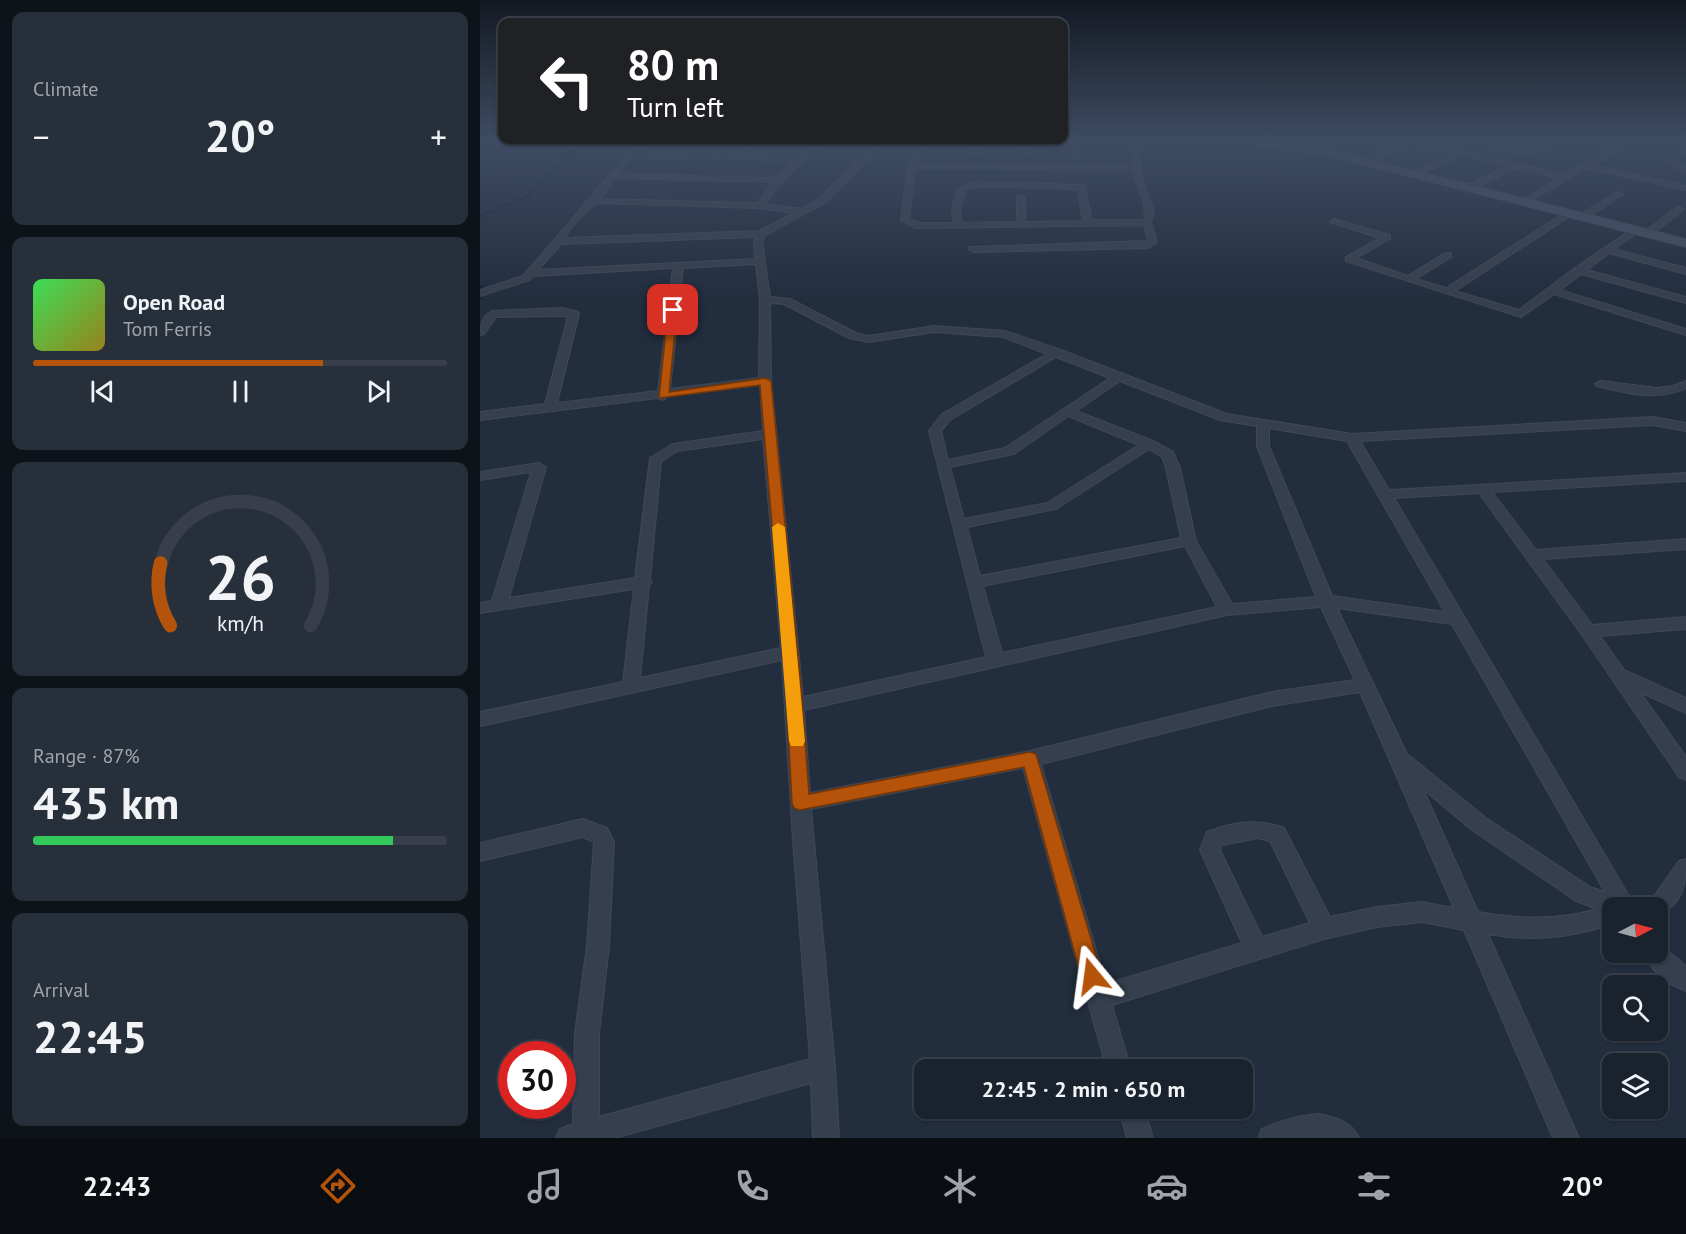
<!DOCTYPE html>
<meta charset="utf-8">
<style>
:root{--surface:#1a222e;--page:#272f3a;--text:#f1f3f6;--muted:#9fa4aa;--line:#383f4a;--accent:#b45309}
body{margin:0;font-family:"PT Sans",sans-serif;background:var(--page);color:var(--text);height:100vh;display:flex;flex-direction:column;font-size:22px;white-space:nowrap}
*{box-sizing:border-box;margin:0}
p{font-size:20px;color:var(--muted)}
.icon{flex:none;width:33px;height:33px;fill:none;stroke:currentColor;stroke-width:2;stroke-linecap:round;stroke-linejoin:round}
.map{position:relative;flex:1;overflow:hidden}
.panel{display:flex;flex-direction:column;gap:12px;padding:12px;background:#0e1319;width:480px}
.panel>*{flex:none}
.top-card{position:absolute;left:18px;top:18px;width:570px;height:126px;border-radius:12px;box-shadow:0 2px 4px #0004,0 0 0 2px var(--line);background:#202124;color:#fff;overflow:hidden}
.needle{width:39px;rotate:84deg}
.controls{position:absolute;left:1122px;top:897px;display:grid;gap:12px}
.controls a{display:grid;place-items:center;width:66px;height:66px;border-radius:12px;background:var(--surface);box-shadow:0 2px 4px #0004,0 0 0 2px var(--line);font-size:30px}
.speed{position:absolute;left:18px;top:1041px;display:flex;gap:12px;font-size:30px;font-weight:700;text-align:center}
.speed>*{display:grid;place-content:center;width:78px;height:78px;border-radius:50%;background:var(--surface);box-shadow:0 2px 4px #0004,0 0 0 2px var(--line);line-height:1}
.speed .limit{border:9px solid #d22;background:#fff;color:#111}
.pin{position:absolute;display:grid;place-items:center;width:51px;height:51px;color:#fff;margin:-26px;border-radius:12px;box-shadow:0 3px 9px #0006}
.me{position:absolute;width:66px;margin:-33px;rotate:344deg;stroke-linejoin:round;filter:drop-shadow(0 0 4px #0008)}
.turn{display:flex;align-items:center;gap:21px;height:126px;padding:0 30px;font-size:27px}
.turn .icon{width:78px;height:78px;stroke-width:2.5}
.turn b{display:block;font-size:42px;line-height:51px}
.big{font-size:45px;font-weight:800;line-height:1.1}
.panel .widget{flex:1;display:flex;flex-direction:column;justify-content:center;gap:9px;min-width:0;padding:0 21px;border-radius:12px;background:var(--page)}
.panel .dial{align-items:center;gap:0}
.dial svg{height:156px;overflow:visible;fill:none;stroke:var(--line);stroke-width:7;stroke-linecap:round;text-anchor:middle}
.dial text{fill:var(--text);stroke:none}
.song{display:flex;align-items:center;gap:18px}
.cover{width:72px;height:72px;border-radius:9px;background:linear-gradient(135deg,hsl(130 70% 55%),hsl(50 70% 35%))}
.played{height:6px;border-radius:3px;background:linear-gradient(90deg,var(--accent) 70%,var(--line) 70%)}
.keys{display:flex;justify-content:space-around;direction:ltr}
.heat{display:flex;justify-content:space-between;align-items:center;font-size:33px;direction:ltr}
.charge{height:9px;border-radius:4px;background:linear-gradient(90deg,#34c759 87%,var(--line) 0)}
.trip{position:absolute;left:434px;top:1059px;width:339px;height:60px;border-radius:12px;background:var(--surface);box-shadow:0 2px 4px #0004,0 0 0 2px var(--line);font-weight:800;line-height:60px;text-align:center}
.menu{display:flex;height:96px;justify-content:space-around;align-items:center;background:#0a0e12;color:var(--muted)}
.menu .icon{width:42px;height:42px}
.menu .on{color:var(--accent)}
.menu b{font-size:27px;color:var(--text)}
main{display:flex;flex:1;min-height:0}
.map>svg:first-child{display:block}
.lines{fill:none;stroke-linecap:round;stroke-linejoin:round}
.stream-far1{stroke:#15233c;stroke-width:2}
.stream{stroke:#15233c;stroke-width:3}
.street-casing{stroke:#3f4856;stroke-width:2}
.secondary-casing{stroke:#3f4856;stroke-width:2}
.street{fill:#363f4e;fill-rule:evenodd}
.secondary{fill:#444d61;fill-rule:evenodd}
.route{fill:#b45309;stroke:#753606;stroke-width:1.5}
.slow{fill:#f59e0b}
</style>
<main>
<section class="panel">
<div class="widget"><p>Climate</p>
<div class="heat"><a>−</a><b class="big">20°</b><a>+</a></div>
</div>
<div class="widget">
<div class="song"><i class="cover"></i><div><b>Open Road</b><p>Tom Ferris</p></div></div>
<div class="played"></div>
<div class="keys"><svg class="icon" aria-label="previous" viewBox="0 0 24 24"><path d="M18 5L8 12l10 7zM5 5v14"/></svg><svg class="icon" aria-label="pause" viewBox="0 0 24 24"><path d="M8 5v14M16 5v14"/></svg><svg class="icon" aria-label="next" viewBox="0 0 24 24"><path d="M6 5l10 7-10 7zM19 5v14"/></svg></div>
</div>
<div class="widget dial"><svg viewBox="0 0 100 80">
<path d="M14 69A42 42 0 1 1 86 69"/>
<path d="M14 69A42 42 0 0 1 9 37" stroke="#b45309"/>
<text x="50" y="56" font-size="32" font-weight="700">26</text>
<text x="50" y="72" font-size="11">km/h</text>
</svg></div>
<div class="widget"><p>Range · 87%</p><b class="big">435 km</b><div class="charge"></div></div>
<div class="widget"><p>Arrival</p><b class="big">22:45</b></div>
</section>
<div class="map">
<svg width="1206" height="1138" viewBox="0 0 1206 1138">
<rect width="100%" height="100%" fill="#222d3e"/>
<g class="lines">
<!-- stream-far1 -->
<path class="stream-far1" d="M0 216 47 197 99 146 88 141"/>
<!-- stream -->
<path class="stream" d="M0 286 4 289 0 298"/>
<defs>
<g id="street">
<path d="M0 141H24L26 143 23 145 0 144Z"/>
<path d="M159 141H166L155 153 258 155 269 141H276L265 155 320 156 335 141H342L302 182 285 204 321 209 340 198 398 141H405L346 202 285 235 282 242 290 297 310 299 376 333 389 336 454 326 525 331 581 350 747 414 872 434 1173 417 1206 423V431L1173 425 880 441 909 490 1206 473V481L1012 492 1056 550 1206 539V549L1063 559 1112 625 1206 617V629L1120 636 1144 670 1206 698V713L1160 692 1206 757V780L1199 777 1102 635 999 493 914 498 1156 908H1132V924C1090 938 1052 942 1008 934L1099 1138H1073L984 930 942 922 897 927 844 939 632 1005 651 1070H627L543 768 331 809 355 1068 359 1138H333L331 1083 135 1138H76L80 1129 93 1124 95 1033 107 946 114 842 103 837 0 861V843L103 819 127 828 134 842 129 946 119 1033V1117L330 1059 313 841 302 660 0 726V712L143 682 154 589 0 613V603L12 601 51 472 0 480V472L59 463 66 467 29 598 155 578 170 458 193 444 283 431 280 385 189 396 183 400 178 398 0 420V412L65 404 88 316 16 317 4 334 0 335C0 326 3 314 13 311L83 308 98 312 99 314 77 403 178 391 193 268 53 276 49 280 0 296V290L43 276ZM151 157 315 160 297 178 138 174ZM135 178 293 182 277 203 120 199ZM116 203 279 208 314 213 279 231 84 238 96 222ZM276 237 274 242 275 259 58 270 81 244ZM276 264 280 300 279 378 190 389 203 268ZM290 303 304 304 369 338 389 342 454 332 523 337 567 354 462 414 449 431 506 657 323 697 291 381ZM576 357 630 378 525 448 468 460 461 431 470 420ZM640 381 740 420 777 426V446L836 597 752 604 716 541 700 468 693 452 673 441 596 411ZM588 416 659 445 567 503 484 519 470 467 534 454ZM789 428 867 441 965 612 852 596 789 446ZM283 439 301 648 160 678 169 586 172 582 170 579 181 462 197 451ZM669 449 682 457 686 468 701 538 500 576 487 527 576 509ZM705 546 737 607 522 653 503 586ZM841 607 875 680 792 692 550 751 330 793 324 710 747 615ZM857 608 972 624 1125 892 1110 887 1006 818 927 754ZM880 692 974 908 942 902 897 907 850 917 804 828C778 818 753 822 727 832L720 850 762 943 626 984 561 764 792 706ZM943 789 992 830 1096 901 1117 909C1078 921 1037 919 998 912ZM778 838 790 841 830 923 782 937 740 850 742 845Z"/>
<path d="M442 141H449L437 164 654 166 653 141H659L662 179 674 212 671 222 677 242 669 248 493 252 489 249 490 247 668 241 664 225 436 228 421 220 428 166ZM435 168 654 170C655 187 668 204 664 220H612L604 185 497 182 477 189 472 210 473 223H440L429 219ZM498 186 598 189 603 221 545 222V197L541 195 537 197V222L481 223 480 210 485 190Z"/>
<path d="M494 141H500V156L493 154Z"/>
<path d="M543 141H549L550 157 543 155Z"/>
<path d="M594 141H600L601 160 594 158Z"/>
<path d="M883 141 917 146 928 141H937L1083 174 1132 149 1104 141 1138 146 1147 141H1155L1112 165 1206 186V190L1106 168 1046 204 1042 202 1043 200 1078 178 1036 168 990 190 986 188 987 186 1028 166 980 155 936 176 933 172 972 153 933 144 887 164 884 160 911 149Z"/>
<path d="M1000 141 1048 152 1071 141H1080L1049 156 1000 144Z"/>
<path d="M1203 149H1206V155L1199 160 1206 167V171L1196 169 1191 160Z"/>
<path d="M1136 192 1143 194 1106 219H1100V215Z"/>
<path d="M1197 207 1204 209 1170 236H1164V232Z"/>
<path d="M1086 212 1093 214 975 291 1039 310 1095 268 1155 227 1159 230 1158 232 1134 249 1206 268V274L1129 253 1107 270 1206 297V303L1101 274 1080 290 1206 329V335L1074 294 1041 317 866 261V257L900 238 850 222 854 219 910 235V239L876 258 928 276 965 253H971V257L936 279 966 288Z"/>
<path d="M1121 381 1176 388 1193 386 1206 381V388C1179 402 1145 393 1117 386L1115 384Z"/>
<path d="M1206 859C1206 885 1204 903 1178 915V908H1160L1162 901 1175 895 1199 861Z"/>
<path d="M1178 943 1206 966V991C1188 984 1171 971 1163 952H1178Z"/>
<path d="M639 1108H664L673 1138H647Z"/>
<path d="M839 1114C855 1117 872 1122 879 1138H778L782 1129C800 1121 819 1115 839 1114Z"/>
</g>
<path id="secondary" d="M751 141H778L859 152 1206 239V247L859 158Z"/>
</defs>
<!-- street casing -->
<use href="#street" class="street-casing"/>
<!-- secondary casing -->
<use href="#secondary" class="secondary-casing"/>
<!-- street -->
<use href="#street" class="street"/>
<!-- secondary -->
<use href="#secondary" class="secondary"/>
</g>
<!-- sky -->
<linearGradient id="sky" x2="0" y2="1"><stop stop-color="#131922"/><stop offset="0.47" stop-color="#3e4c63"/><stop offset="1" stop-color="#3e4c63" stop-opacity="0"/></linearGradient>
<rect width="1206" height="300" fill="url(#sky)"/>
<!-- route -->
<path class="route" d="M193 307 197 310 189 392 285 378 291 381 321 687 329 794 550 752 556 754 622 976 619 984 612 987 604 984 601 976 544 767 320 810 314 808 312 803 306 687 280 385 179 398 188 310Z"/>
<!-- slow -->
<path class="slow" d="M298 523 305 527 325 741 323 746H311L309 741 292 527Z"/>
</svg>
<div class="controls">
<a><svg class="needle" viewBox="-14 -14 28 28"><path d="M0-13l5 13h-10z" fill="#e53935"/><path d="M0 13l5-13h-10z" fill="#9fa4aa"/></svg></a>
<a><svg class="icon" aria-label="search" viewBox="0 0 24 24"><circle cx="10" cy="10" r="6"/><path d="M15 15l6 6"/></svg></a>
<a><svg class="icon" aria-label="layers" viewBox="0 0 24 24"><path d="M12 4l9 5-9 5-9-5zM3 14l9 5 9-5"/></svg></a>
</div>
<div class="speed"><div class="limit">30</div></div>
<div class="pin" style="left:193px;top:310px;background:#d93025"><svg class="icon" aria-label="arrive" viewBox="0 0 24 24"><path d="M6 21V4h12l-3 4 3 4H6"/></svg></div>
<svg class="me" style="left:612px;top:976px" viewBox="-20 -20 40 40"><path d="M0-17L14 15 0 8-14 15z" fill="#b45309" stroke="#fff" stroke-width="4"/></svg>
<div class="trip">22:45 · 2 min · 650 m</div>
<div class="top-card">
<div class="turn"><svg class="icon" aria-label="left" viewBox="0 0 24 24"><path d="M17 20v-9H6M10 6l-5 5 5 5"/></svg><div><b>80 m</b>Turn left</div></div>
</div>
</div>
</main>
<nav class="menu">
<b>22:43</b>
<svg class="icon on" aria-label="directions" viewBox="0 0 24 24"><path d="M12 3l9 9-9 9-9-9zM9 14v-3h6M13 9l2 2-2 2"/></svg>
<svg class="icon" aria-label="music" viewBox="0 0 24 24"><path d="M9 18V5l10-2v13"/><circle cx="6" cy="18" r="3"/><circle cx="16" cy="16" r="3"/></svg>
<svg class="icon" aria-label="phone" viewBox="0 0 24 24"><path d="M5 4h4l2 5-3 2q2 4 5 5l2-3 5 2v4C11 20 4 13 5 4z"/></svg>
<svg class="icon" aria-label="climate" viewBox="0 0 24 24"><path d="M12 3v18M4 7l16 10M4 17L20 7"/></svg>
<svg class="icon" aria-label="car" viewBox="0 0 24 24"><path d="M5 17H2v-5l4-1 3-4h7l3 4 3 1v5h-3M9 17h6M6 11h13"/><circle cx="7" cy="17" r="2"/><circle cx="17" cy="17" r="2"/></svg>
<svg class="icon" aria-label="filters" viewBox="0 0 24 24"><path d="M4 7h16M4 17h16"/><circle cx="9" cy="7" r="2"/><circle cx="15" cy="17" r="2"/></svg>
<b>20°</b>
</nav>
